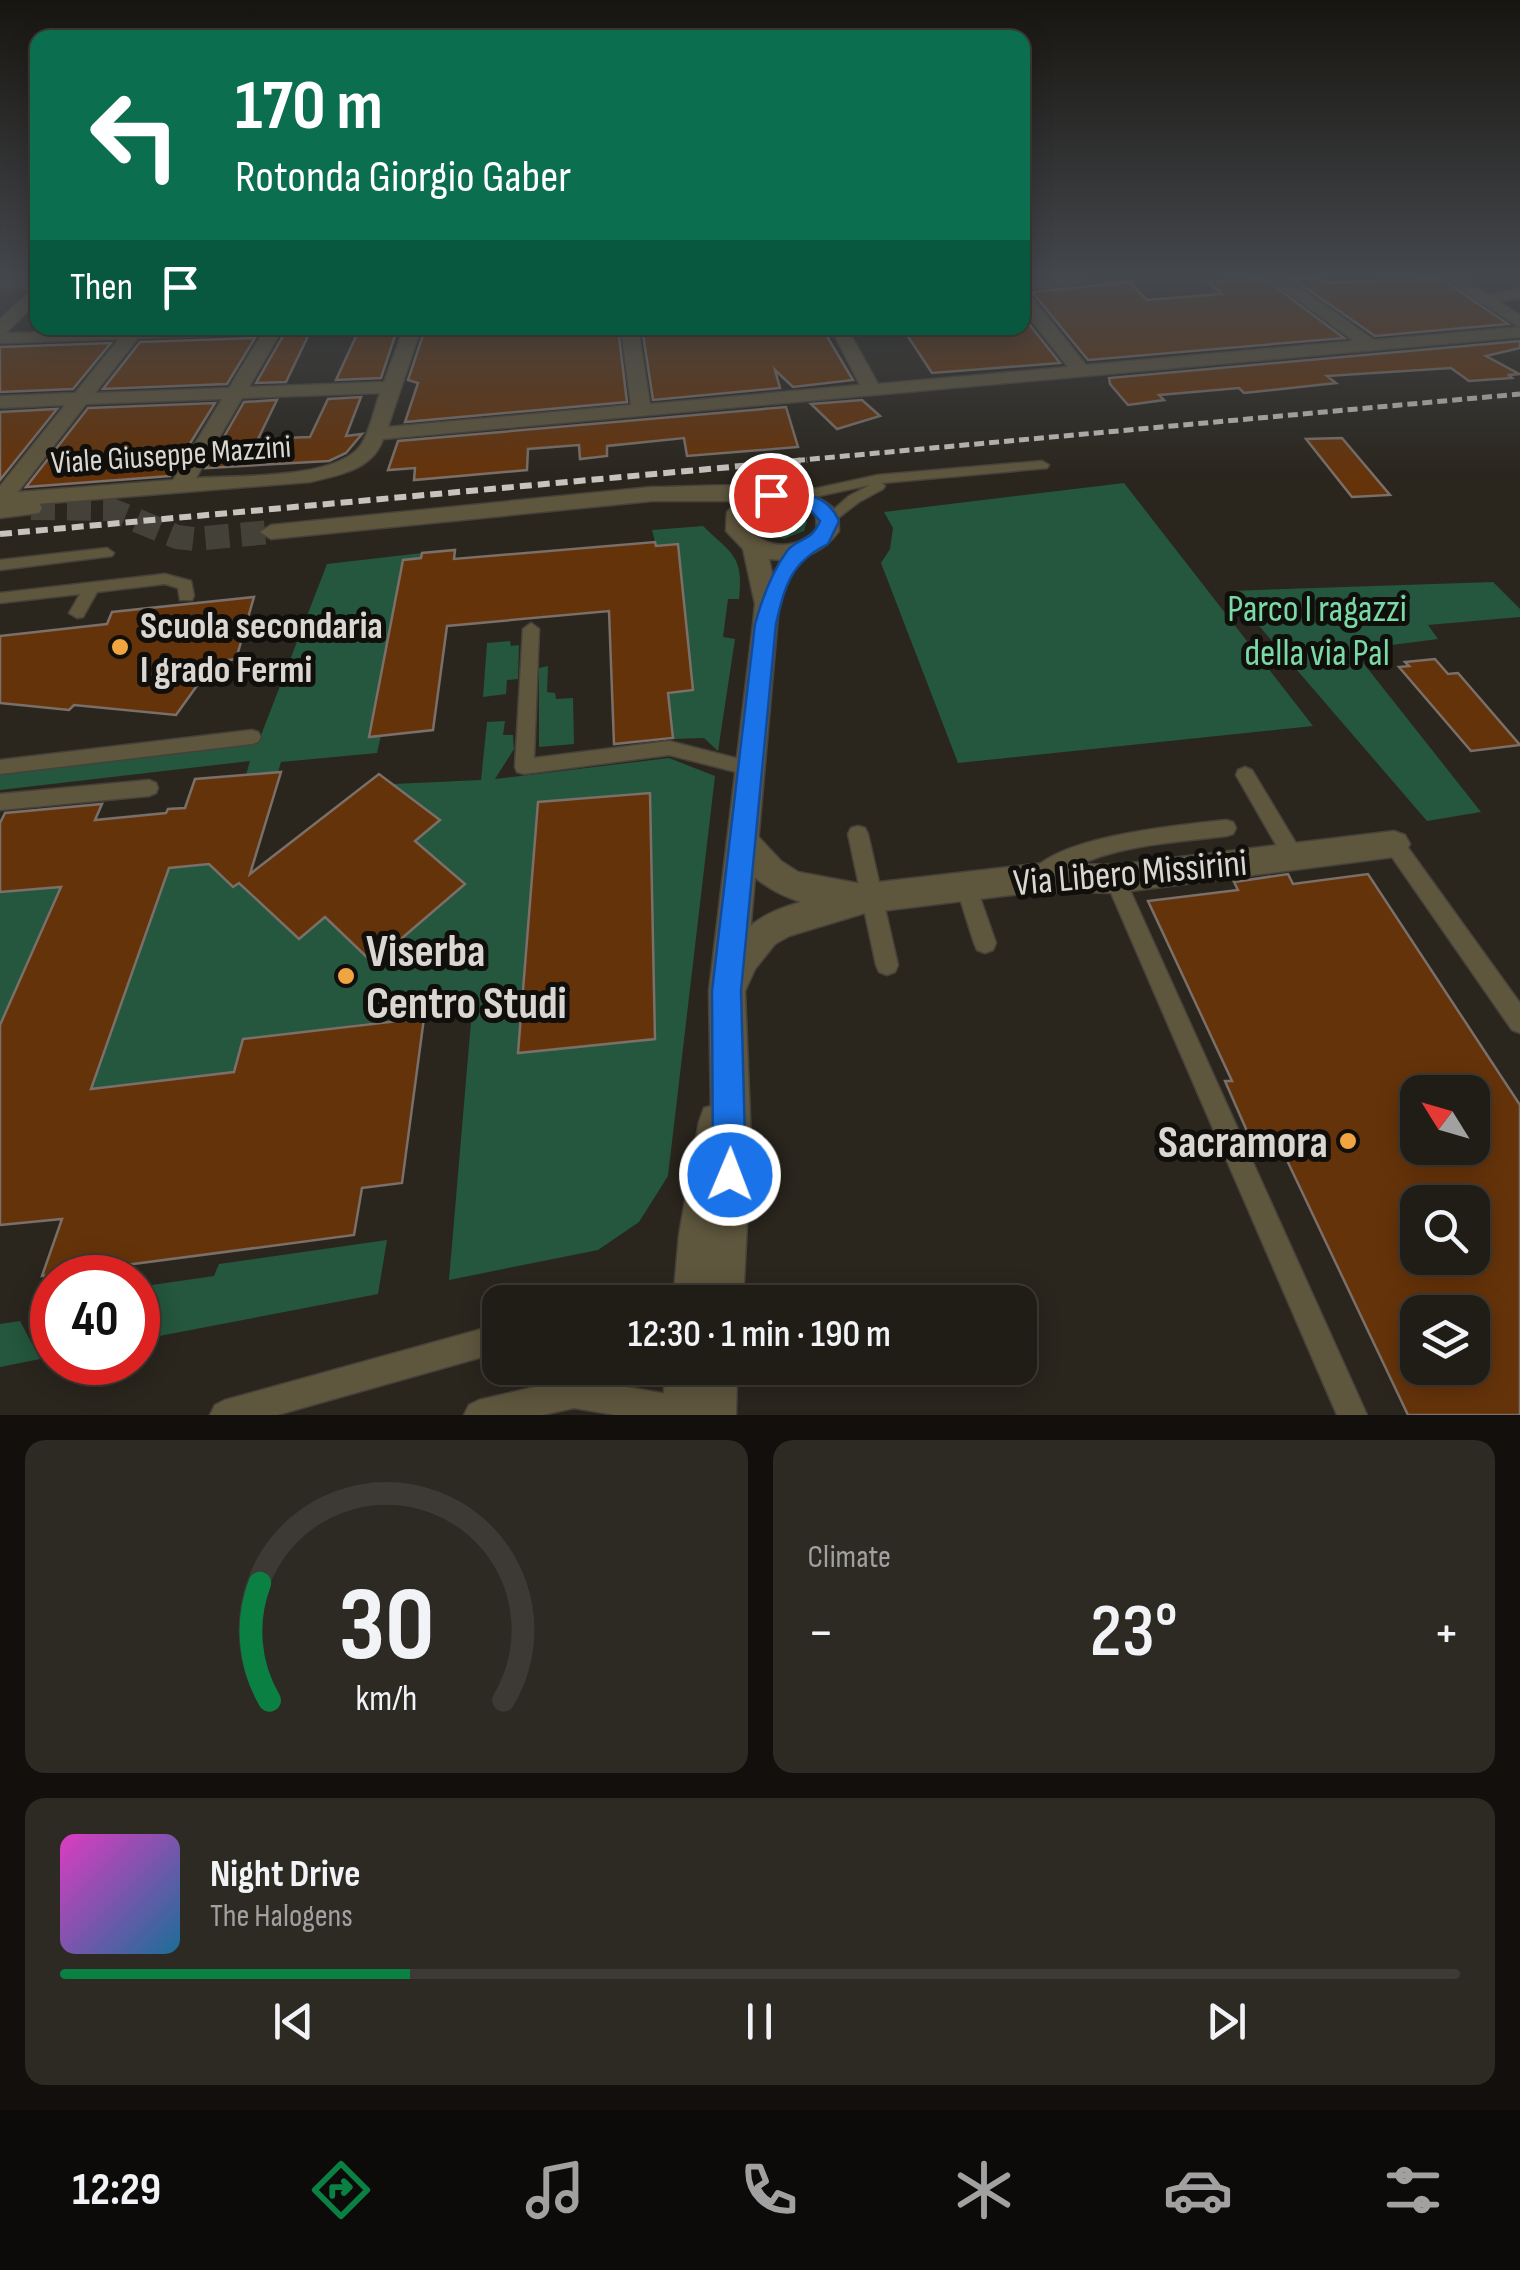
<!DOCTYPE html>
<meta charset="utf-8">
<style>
:root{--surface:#201c16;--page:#2d2923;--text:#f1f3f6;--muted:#a2a1a1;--line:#3d3a35;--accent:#0b8043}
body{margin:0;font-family:"Sofia Sans Condensed",sans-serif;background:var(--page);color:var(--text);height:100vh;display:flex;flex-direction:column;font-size:38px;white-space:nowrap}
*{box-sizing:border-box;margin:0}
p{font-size:32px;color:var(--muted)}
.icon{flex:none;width:55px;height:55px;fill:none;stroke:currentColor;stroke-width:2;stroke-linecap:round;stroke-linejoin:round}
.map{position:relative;height:1415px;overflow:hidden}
.details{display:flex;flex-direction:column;gap:25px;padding:25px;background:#120f0c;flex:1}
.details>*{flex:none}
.guide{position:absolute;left:30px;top:30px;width:1000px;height:305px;border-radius:20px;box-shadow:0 5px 25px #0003,0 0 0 2px var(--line);background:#0b6e4f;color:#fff;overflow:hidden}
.needle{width:65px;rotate:307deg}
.buttons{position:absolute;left:1400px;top:1075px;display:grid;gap:20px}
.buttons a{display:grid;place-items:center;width:90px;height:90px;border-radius:20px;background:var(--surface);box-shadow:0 5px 25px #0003,0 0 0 2px var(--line);font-size:50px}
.speed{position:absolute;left:30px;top:1255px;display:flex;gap:20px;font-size:50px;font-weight:700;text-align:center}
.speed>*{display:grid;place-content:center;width:130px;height:130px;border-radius:50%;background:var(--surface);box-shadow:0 5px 25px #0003,0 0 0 2px var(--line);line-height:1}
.speed .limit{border:15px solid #d22;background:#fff;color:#111}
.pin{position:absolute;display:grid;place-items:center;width:85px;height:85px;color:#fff;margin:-42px;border:5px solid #fff;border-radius:50%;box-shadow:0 2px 10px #0007}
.me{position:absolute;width:110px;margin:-55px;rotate:1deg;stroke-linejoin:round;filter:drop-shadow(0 0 8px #0008)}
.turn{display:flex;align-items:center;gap:35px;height:210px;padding:0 40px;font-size:45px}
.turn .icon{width:130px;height:130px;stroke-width:2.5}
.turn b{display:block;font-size:70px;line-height:85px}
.then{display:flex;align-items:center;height:95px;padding:0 40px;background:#0003;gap:20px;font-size:38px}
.big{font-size:75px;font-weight:600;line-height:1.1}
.details .tile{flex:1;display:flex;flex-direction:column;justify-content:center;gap:15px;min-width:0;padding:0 35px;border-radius:20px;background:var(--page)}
.details .dial{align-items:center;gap:0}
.dial svg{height:260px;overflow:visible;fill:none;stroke:var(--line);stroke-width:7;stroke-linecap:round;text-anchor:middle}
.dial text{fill:var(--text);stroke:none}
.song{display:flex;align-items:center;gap:30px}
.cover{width:120px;height:120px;border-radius:15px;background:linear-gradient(135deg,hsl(310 70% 55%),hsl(200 70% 35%))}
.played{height:10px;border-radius:5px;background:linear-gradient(90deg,var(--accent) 25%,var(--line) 25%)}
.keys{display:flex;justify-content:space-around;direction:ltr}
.heat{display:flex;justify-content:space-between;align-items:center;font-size:55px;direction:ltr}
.details .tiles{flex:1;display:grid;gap:25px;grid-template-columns:1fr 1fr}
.tile:last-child{grid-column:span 2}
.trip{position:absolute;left:482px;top:1285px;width:555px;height:100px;border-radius:20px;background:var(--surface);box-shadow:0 5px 25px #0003,0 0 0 2px var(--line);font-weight:600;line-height:100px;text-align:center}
.menu{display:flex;height:160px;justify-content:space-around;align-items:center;background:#0d0b09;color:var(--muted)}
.menu .icon{width:70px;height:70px}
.menu .on{color:var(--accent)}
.menu b{font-size:45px;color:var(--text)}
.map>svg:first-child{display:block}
.green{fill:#24573d}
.building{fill:#65330a;stroke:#7a6f69;stroke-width:2.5;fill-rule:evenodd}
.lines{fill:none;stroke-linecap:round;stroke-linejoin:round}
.tertiary-tunnel{stroke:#444139;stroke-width:24;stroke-dasharray:24 12;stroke-linecap:butt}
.service-casing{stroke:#46423b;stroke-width:3}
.minor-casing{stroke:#46423b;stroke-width:3}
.tertiary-casing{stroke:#46423b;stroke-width:3}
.service{fill:#5e563d;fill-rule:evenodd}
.minor{fill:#5e563d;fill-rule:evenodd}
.tertiary{fill:#5e563d;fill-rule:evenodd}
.rail-far1{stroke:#c7c4be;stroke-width:5;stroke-dasharray:10 5;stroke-linecap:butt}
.rail{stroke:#c7c4be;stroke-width:6;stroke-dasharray:12 6;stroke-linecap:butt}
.route{fill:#1a73e8;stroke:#114b97;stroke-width:2.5}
.poi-dot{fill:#f1a540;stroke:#110f0c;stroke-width:4}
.labels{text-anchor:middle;stroke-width:10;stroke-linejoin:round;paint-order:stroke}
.far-street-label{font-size:32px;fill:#dad7d2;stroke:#110f0c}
.park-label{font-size:38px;fill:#79daa7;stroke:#110f0c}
.poi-label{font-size:38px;font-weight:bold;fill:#dad7d2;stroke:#110f0c;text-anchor:start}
.street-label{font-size:38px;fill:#dad7d2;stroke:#110f0c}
.near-poi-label{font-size:45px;font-weight:bold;fill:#dad7d2;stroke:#110f0c;text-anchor:start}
</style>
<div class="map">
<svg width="1520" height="1415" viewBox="0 0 1520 1415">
<rect width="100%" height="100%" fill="#2a261e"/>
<!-- green -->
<g class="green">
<path d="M1124 483 1313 726 958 763 881 563 890 549 893 528 884 512Z"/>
<path d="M779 508 801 513 807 522 804 531 784 539 762 531 761 517Z"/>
<path d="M703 526C732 554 744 556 739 599H728L723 637 735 639 718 751 704 738 673 739 668 693 693 689 659 575 682 572 678 544 656 546 652 530Z"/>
<path d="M422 553 377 753 281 762 278 772 246 775 250 761 0 790V774L258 743 327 564Z"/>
<path d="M1493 582 1520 609V617L1428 625 1438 639 1353 650 1481 812 1427 821 1229 591Z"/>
<path d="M510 641 511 646 519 645 518 679 507 680 506 694 483 697 487 643Z"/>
<path d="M548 666 547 692 555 693 556 699 573 698 574 744 539 747V668Z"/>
<path d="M505 721 503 735H513L514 749 495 779 669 758 715 776 668 1176 639 1222 598 1250 449 1280 472 1010 243 1039 234 1072 105 1087 98 1106 84 1107 169 868 209 864 233 887 239 883 299 939 440 820 393 784 481 780 487 722Z"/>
<path d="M76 875 56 898 0 1025V892L42 889 47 878Z"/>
<path d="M387 1240 378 1294 138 1340V1302L145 1286 214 1276 219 1264Z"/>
<path d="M20 1321 40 1359 0 1367V1324Z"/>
</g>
<!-- building -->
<g class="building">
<path d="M1265 279 1344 338 1088 360 1032 292 1129 282 1147 300 1222 294 1208 282Z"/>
<path d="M1293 279H1318L1324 283 1442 279 1508 324 1375 336Z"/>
<path d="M1022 315 1060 363 932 373 907 335 924 333 920 328H974L980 335 1022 331Z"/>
<path d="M541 328H618L627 402 405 422 418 383 408 380 423 335Z"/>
<path d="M642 328H822L853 380 793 387 775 370 780 388 653 400Z"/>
<path d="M397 330 381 378 336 380 358 332Z"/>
<path d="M309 334 286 382 256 383 283 336Z"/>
<path d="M255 338 227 384 103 389 140 342Z"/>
<path d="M1520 341V348L1486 356 1519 374 1509 375 1512 378 1469 381 1451 368 1327 376 1336 383 1244 393 1239 388 1159 395 1164 400 1128 405 1110 384 1109 378Z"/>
<path d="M111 343 73 389 0 392V347Z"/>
<path d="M361 397 346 436 362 434 346 453 329 461 206 468 244 402 277 400 258 439 310 437 328 399Z"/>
<path d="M862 400 880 416 837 429 811 404Z"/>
<path d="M215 403 170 476 26 487 88 408Z"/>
<path d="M786 407 798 447 687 456 684 438 607 446V456L580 459 579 445 528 449 527 470 414 480 415 468 388 470 398 441Z"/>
<path d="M57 409 0 480V412Z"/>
<path d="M1342 438 1390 495 1352 497 1306 439Z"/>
<path d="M655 542 656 546 678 544 693 690 668 693 673 738 614 744 609 611 447 626 433 730 369 737 403 560 421 558 422 553 455 550 454 559Z"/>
<path d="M254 597 236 659 214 662 176 715 74 705 69 710 0 703V636L107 624 112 612Z"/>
<path d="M1435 659 1448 674 1458 673 1520 745 1471 751 1399 667 1409 666 1405 662Z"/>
<path d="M281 772 250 874 379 774 440 820 415 841 465 884 373 963 325 917 299 939 239 883 233 887 209 864 169 868 91 1089 234 1072 243 1039 424 1018 402 1183 362 1188 354 1235 42 1276 62 1219 0 1225V1025L61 887 0 892V823L5 813 102 804 95 820 166 813 168 809 185 808 195 779Z"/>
<path d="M650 793 655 1039 518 1053 538 802Z"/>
<path d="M1288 874 1293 884 1368 874 1520 1105V1415H1408L1275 1135 1250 1138 1225 1081H1232L1148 901 1238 890 1234 882ZM1418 1092H1472V1148H1418ZM1418 1202H1472V1258H1418ZM1418 1312H1472V1368H1418Z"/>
</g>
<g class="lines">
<!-- tertiary-tunnel -->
<path class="tertiary-tunnel" d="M31 508 109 509 177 537 194 539 271 532"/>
<defs>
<g id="service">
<path d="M1042 461 1049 465 1047 468 882 483 885 486 883 489 859 502 829 525 824 524V518L849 496 870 485 800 500 793 496 800 492 878 475Z"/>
<path d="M107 548 114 553 112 556 0 570V560Z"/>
<path d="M165 574 191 581 194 596 192 600H180L178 588 165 584 97 592 83 617 77 618 69 613 80 594 0 603V593Z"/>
<path d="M531 623 539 629 534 758 669 741 755 763 757 768 755 773 748 775 669 755 524 774 517 772 515 767 523 629Z"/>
<path d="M252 730 258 732 261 737 258 742 252 744 0 774V760Z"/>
<path d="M1245 767 1252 770 1300 850 1303 856 1300 862 1293 865 1286 862 1236 775 1238 770Z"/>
<path d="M149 780 156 783 158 788 156 793 149 796 0 810V794Z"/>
<path d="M1226 820 1233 822 1236 828 1233 834 1226 836C1180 842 1131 844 1088 861 1071 867 1056 879 1039 885L1032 882 1029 876C1052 836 1182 825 1226 820Z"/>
<path d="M858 826 865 828 868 834 898 965 895 972 887 975 879 972 876 965 848 834 851 828Z"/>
<path d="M1394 836 1401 838 1520 1003V1033L1512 1030 1387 850 1384 844 1387 838Z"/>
<path d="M1115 870 1122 873 1125 879 1367 1415H1337L1105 879 1108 873Z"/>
<path d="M966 877 973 880 976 886 996 943 993 950 985 953 977 950 974 943 956 886 959 880Z"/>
<path d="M500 1324V1352L277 1415H210L215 1405 225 1400Z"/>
<path d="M574 1378 684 1397 694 1402 699 1412 698 1415H616L574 1408 542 1415H464L469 1405 479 1400Z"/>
</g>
<g id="minor">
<path d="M0 279H38V301L6 333 289 328 280 333 249 387 384 382 404 328H421L388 427 631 405 621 328H638L650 404 860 385 831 328H847L878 384 1068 367 1022 308V291L1028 293 1086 365 1354 341 1269 279H1287L1374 340 1520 327V337L383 439C373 470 338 475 310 482L0 507V486L65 405 0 408V396L75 393 119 339 0 343V319L35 287 0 288ZM262 334 229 388 95 393 138 338ZM380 393C374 409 370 431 361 445 336 480 236 475 196 478L242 398ZM222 399 173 480 18 492 86 404Z"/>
<path d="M1022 279H1085L1077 284 1022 289Z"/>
<path d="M1520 288V298L1484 304 1476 299Z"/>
<path d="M743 828 754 832 781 861 798 872 862 884 1045 863 1115 865 1394 831 1405 835 1410 844 1405 853 1394 857 1115 893 1045 891 865 913 789 936 775 944 755 969 744 993 732 998 720 993 715 981C735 934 751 916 801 902 769 892 742 872 727 841L732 832Z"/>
</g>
<g id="tertiary">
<path d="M1446 279H1464L1520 315V328Z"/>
<path d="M652 487C701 488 807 474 838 513L839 531C822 555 797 562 769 559L779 604 745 991 751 1144 743 1302H673L679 1235 699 1122 704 1108 711 1106 709 991 753 624 755 604 743 549 726 531 727 512 738 501H652L271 539 260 532 271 525ZM786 501 803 505 816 515 817 529C796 550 769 550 748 529L749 514 763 504Z"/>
<path d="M31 501 39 503 42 508 39 513 0 518V504Z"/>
<path d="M666 1368H737L736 1415H662Z"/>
</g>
</defs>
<!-- service casing -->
<use href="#service" class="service-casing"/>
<!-- minor casing -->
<use href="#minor" class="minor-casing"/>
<!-- tertiary casing -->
<use href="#tertiary" class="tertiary-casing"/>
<!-- service -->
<use href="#service" class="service"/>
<!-- minor -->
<use href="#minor" class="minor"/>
<!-- tertiary -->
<use href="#tertiary" class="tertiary"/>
<!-- rail-far1 -->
<path class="rail-far1" d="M780 462 1520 394"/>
<!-- rail -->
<path class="rail" d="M0 534 807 460"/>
</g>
<!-- sky -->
<linearGradient id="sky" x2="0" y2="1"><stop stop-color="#171510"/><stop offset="0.58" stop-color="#44474c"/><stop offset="1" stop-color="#44474c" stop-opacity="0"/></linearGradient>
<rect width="1520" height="477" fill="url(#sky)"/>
<!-- route -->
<path class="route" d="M771 489C798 493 827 492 839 521L828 544C791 562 785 585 776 624L741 991 746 1175 741 1186 730 1191 718 1186 713 1175 712 991 755 624C762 599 771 573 787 551 799 536 810 544 820 521L806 505 764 499 762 495Z"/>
<!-- markers -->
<g class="poi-dot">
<circle cx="120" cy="647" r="10"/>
<circle cx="346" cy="976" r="10"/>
<circle cx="1348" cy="1141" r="10"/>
</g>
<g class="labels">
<!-- far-street labels -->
<g class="far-street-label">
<text transform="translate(171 454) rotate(-4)" y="11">Viale Giuseppe Mazzini</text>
</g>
<!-- park labels -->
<g class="park-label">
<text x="1317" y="621">Parco I ragazzi<tspan x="1317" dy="44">della via Pal</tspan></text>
</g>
<!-- poi labels -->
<g class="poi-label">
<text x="140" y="638">Scuola secondaria<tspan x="140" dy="44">I grado Fermi</tspan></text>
</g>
<!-- street labels -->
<g class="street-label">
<text transform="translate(1130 872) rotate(-5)" y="13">Via Libero Missirini</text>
</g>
<!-- near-poi labels -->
<g class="near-poi-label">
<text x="366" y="966">Viserba<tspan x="366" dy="52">Centro Studi</tspan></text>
<text x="1328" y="1157" text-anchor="end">Sacramora</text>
</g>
</g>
</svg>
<div class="buttons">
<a><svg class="needle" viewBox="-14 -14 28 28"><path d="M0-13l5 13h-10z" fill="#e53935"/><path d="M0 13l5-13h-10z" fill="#a2a1a1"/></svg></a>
<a><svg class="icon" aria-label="search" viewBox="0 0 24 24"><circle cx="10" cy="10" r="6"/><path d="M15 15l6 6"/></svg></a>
<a><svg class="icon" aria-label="layers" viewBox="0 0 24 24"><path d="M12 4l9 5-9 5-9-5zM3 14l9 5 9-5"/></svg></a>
</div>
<div class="speed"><div class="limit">40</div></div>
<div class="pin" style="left:771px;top:495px;background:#d93025"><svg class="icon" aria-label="arrive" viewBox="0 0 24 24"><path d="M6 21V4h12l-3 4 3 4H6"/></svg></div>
<svg class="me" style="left:730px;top:1175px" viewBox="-20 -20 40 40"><circle r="17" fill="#1a73e8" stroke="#fff" stroke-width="3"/><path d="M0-11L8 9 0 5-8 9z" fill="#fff"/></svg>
<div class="trip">12:30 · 1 min · 190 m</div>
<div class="guide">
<div class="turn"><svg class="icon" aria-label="left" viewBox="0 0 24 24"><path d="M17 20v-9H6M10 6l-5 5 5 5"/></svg><div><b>170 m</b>Rotonda Giorgio Gaber</div></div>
<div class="then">Then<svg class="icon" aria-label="arrive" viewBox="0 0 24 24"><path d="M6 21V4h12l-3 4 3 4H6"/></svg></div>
</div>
</div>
<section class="details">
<div class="tiles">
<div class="tile dial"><svg viewBox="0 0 100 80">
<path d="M14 69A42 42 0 1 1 86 69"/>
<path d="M14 69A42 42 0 0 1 11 33" stroke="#0b8043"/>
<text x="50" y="56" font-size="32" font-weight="700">30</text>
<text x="50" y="72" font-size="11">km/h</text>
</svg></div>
<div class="tile"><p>Climate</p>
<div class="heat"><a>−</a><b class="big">23°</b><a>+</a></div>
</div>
<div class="tile">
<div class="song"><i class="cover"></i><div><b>Night Drive</b><p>The Halogens</p></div></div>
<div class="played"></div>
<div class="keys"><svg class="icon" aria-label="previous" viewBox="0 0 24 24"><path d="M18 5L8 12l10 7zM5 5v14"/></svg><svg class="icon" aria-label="pause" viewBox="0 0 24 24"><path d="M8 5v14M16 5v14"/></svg><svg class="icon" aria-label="next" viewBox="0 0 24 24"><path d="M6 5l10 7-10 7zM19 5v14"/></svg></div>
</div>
</div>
</section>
<nav class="menu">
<b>12:29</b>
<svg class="icon on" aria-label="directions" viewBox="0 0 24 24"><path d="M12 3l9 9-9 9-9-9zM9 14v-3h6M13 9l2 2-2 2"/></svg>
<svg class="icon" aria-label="music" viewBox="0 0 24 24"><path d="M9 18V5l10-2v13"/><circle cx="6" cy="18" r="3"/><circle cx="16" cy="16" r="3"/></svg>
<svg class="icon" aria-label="phone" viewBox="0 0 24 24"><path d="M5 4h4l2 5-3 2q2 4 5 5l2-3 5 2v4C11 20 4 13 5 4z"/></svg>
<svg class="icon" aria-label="climate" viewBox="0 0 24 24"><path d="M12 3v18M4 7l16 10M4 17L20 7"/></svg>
<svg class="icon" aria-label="car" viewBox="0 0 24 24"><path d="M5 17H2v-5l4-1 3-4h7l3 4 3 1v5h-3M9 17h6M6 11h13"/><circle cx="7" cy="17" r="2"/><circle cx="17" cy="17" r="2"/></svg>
<svg class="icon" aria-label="filters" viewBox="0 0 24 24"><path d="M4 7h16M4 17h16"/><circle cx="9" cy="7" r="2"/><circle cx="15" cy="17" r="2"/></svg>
</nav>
